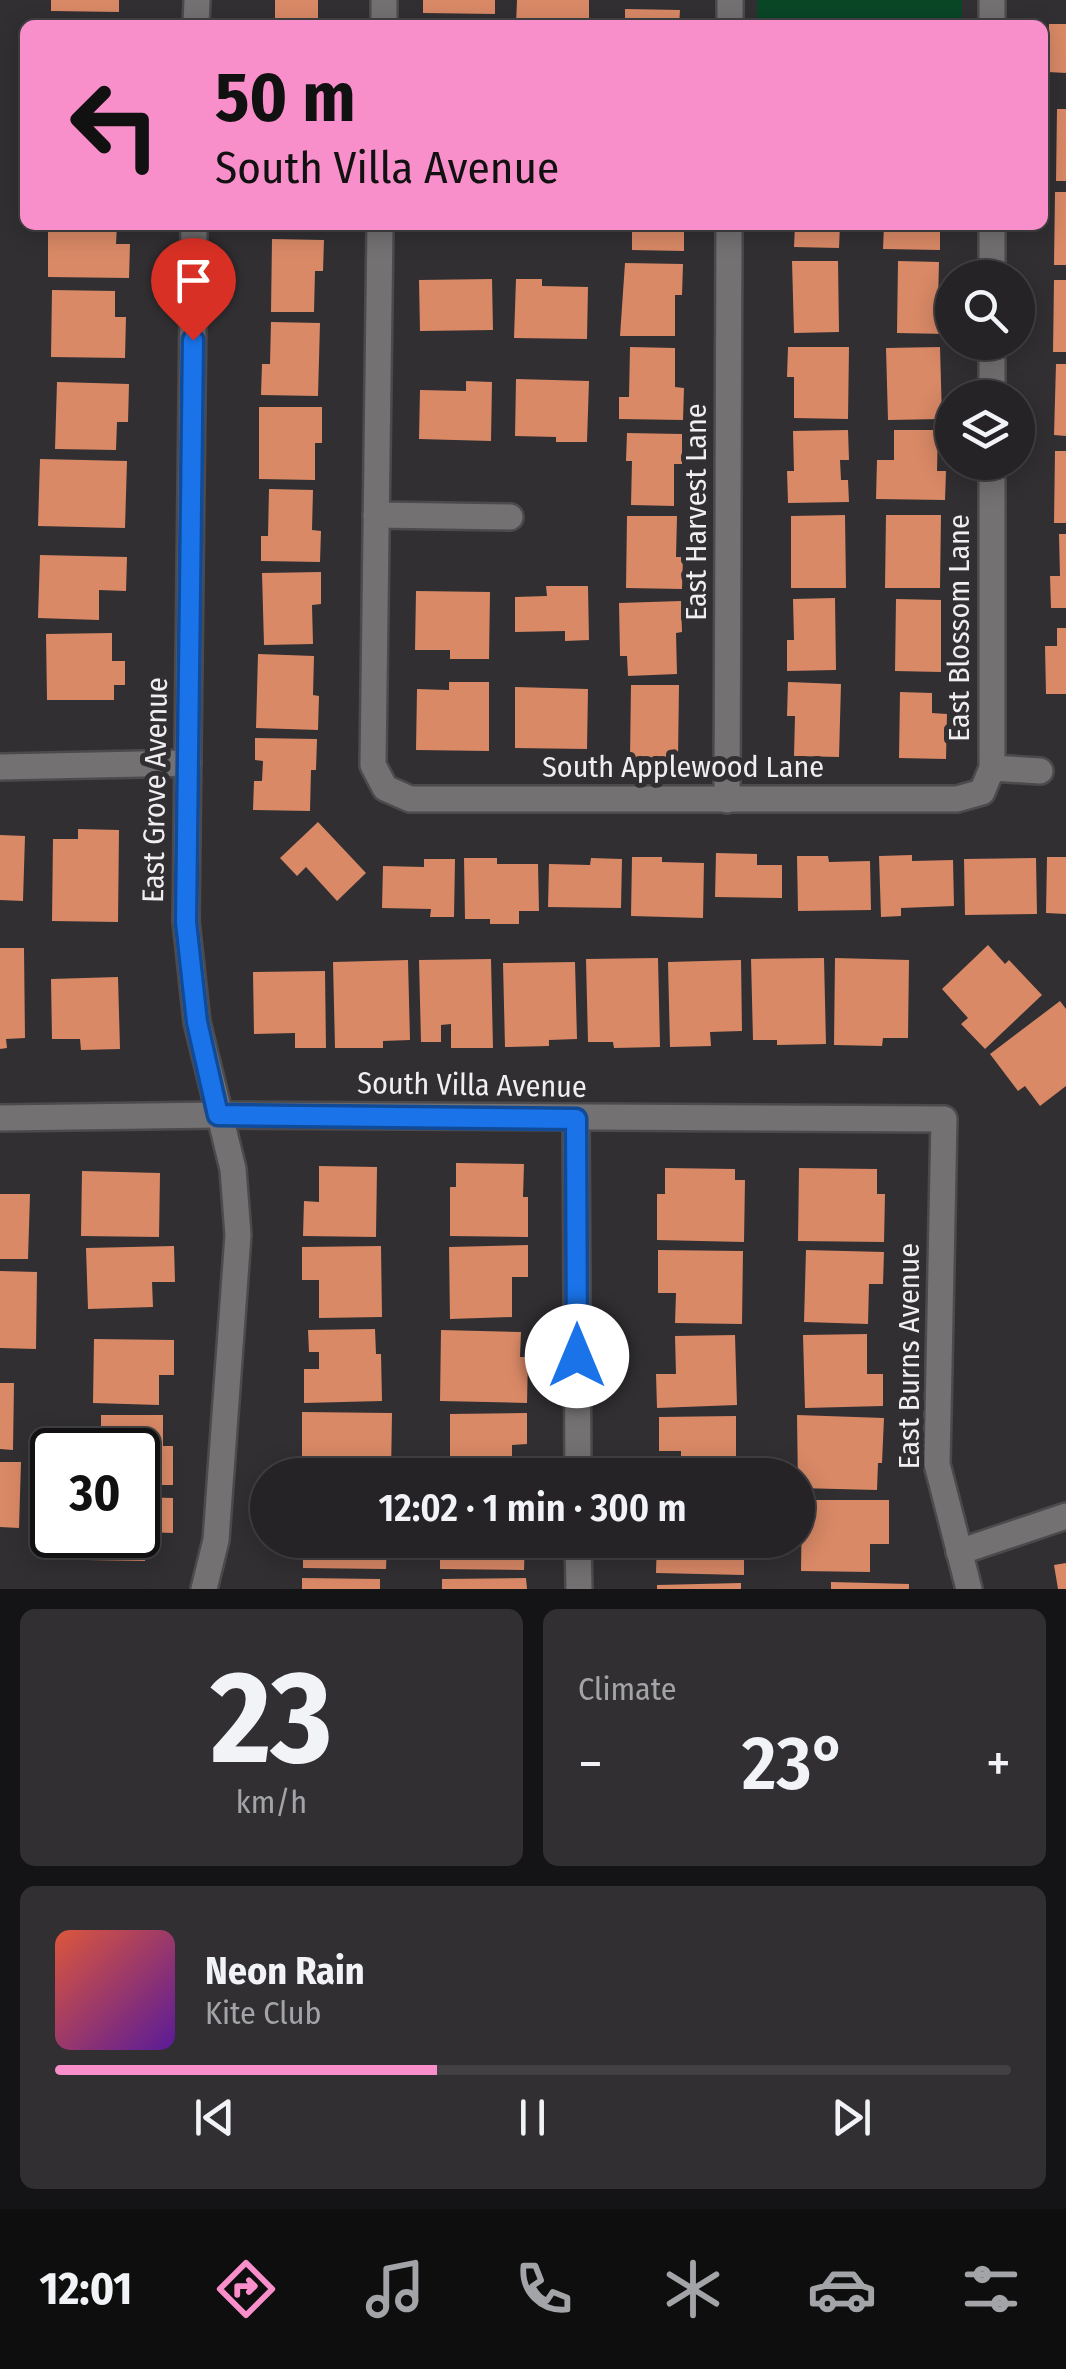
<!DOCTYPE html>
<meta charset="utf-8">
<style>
:root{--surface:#252326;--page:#312f32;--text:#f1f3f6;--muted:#a3a4a7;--line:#424043;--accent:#f98fca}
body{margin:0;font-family:"Fira Sans Condensed",sans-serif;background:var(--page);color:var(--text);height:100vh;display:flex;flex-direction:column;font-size:38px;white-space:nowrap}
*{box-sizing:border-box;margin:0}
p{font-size:32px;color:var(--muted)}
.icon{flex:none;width:55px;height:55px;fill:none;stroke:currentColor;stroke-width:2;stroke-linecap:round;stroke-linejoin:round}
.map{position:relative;height:1589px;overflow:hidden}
.panel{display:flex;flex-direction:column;gap:20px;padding:20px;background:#141315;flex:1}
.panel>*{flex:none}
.top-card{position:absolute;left:20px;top:20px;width:1028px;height:210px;border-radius:15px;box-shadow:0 5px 25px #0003,0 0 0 2px var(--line);background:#f98fca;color:#111;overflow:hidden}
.buttons{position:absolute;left:935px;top:260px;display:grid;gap:20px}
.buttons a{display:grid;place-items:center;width:100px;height:100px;border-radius:50%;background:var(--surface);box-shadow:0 5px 25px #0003,0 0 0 2px var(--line);font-size:50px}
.speed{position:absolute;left:30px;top:1428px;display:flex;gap:20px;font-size:50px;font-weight:700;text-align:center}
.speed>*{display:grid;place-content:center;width:130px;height:130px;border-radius:50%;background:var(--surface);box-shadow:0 5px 25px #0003,0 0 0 2px var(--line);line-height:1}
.speed .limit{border:5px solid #111;border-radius:15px;background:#fff;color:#111}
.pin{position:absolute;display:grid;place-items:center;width:85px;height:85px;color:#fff;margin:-102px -42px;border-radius:50% 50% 50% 0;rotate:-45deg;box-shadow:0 0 10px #0007}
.pin .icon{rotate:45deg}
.me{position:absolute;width:110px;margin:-55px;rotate:0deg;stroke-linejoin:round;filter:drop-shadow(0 0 8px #0008)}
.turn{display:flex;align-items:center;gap:35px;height:210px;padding:0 30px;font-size:45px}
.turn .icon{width:130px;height:130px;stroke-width:2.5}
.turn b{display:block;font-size:70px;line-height:85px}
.big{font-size:75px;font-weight:600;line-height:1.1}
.panel .tile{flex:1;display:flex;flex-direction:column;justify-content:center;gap:15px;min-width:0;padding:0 35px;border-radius:15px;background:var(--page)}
.panel .dial{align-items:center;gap:0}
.dial b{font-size:130px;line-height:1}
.song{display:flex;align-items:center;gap:30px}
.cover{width:120px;height:120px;border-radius:15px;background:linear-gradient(135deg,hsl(10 70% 55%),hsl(270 70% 35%))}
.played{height:10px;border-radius:5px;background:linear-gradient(90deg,var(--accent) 40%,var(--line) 40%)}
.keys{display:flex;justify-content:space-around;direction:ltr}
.heat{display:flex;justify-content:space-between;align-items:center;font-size:55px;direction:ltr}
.panel .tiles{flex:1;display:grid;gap:20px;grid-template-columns:1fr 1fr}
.tile:last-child{grid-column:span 2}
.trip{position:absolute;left:250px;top:1458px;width:565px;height:100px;border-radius:50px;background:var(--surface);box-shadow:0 5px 25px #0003,0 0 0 2px var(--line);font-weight:600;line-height:100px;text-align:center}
.menu{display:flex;height:160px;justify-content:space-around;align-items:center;background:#0f0e0f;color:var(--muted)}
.menu .icon{width:70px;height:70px}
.menu .selected{color:var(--accent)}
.menu b{font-size:45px;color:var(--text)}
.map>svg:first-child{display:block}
.green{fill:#094626}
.building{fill:#d98966}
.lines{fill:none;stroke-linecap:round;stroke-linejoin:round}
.street-casing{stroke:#4c4a4d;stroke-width:30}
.street{stroke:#737171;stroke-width:25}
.route-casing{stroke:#114b97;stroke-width:25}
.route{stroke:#1a73e8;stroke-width:18}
.labels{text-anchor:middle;stroke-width:10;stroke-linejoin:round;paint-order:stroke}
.street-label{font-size:30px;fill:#f0eef0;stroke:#312f32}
</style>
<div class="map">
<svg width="1066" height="1589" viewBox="0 0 1066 1589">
<rect width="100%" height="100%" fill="#312f32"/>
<!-- green -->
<rect class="green" x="757" y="0" width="205" height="25"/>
<!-- building -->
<g class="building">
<path d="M51 0H119V12L51 11Z"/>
<rect x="275" y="0" width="43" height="25"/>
<path d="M423 0H495V14L423 13Z"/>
<path d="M517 0H589V25H516Z"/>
<path d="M625 9 680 10 679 25H625Z"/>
<path d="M1049 24H1066V73L1048 72Z"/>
<path d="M1057 109H1066V181H1056Z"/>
<path d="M1055 192H1066V265H1054Z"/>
<path d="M48 225H117L116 244H130L129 278 48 277Z"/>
<path d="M632 225H684V251L632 250Z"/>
<path d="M795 225H840L839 248 794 247Z"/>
<path d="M884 225H940V250L883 249Z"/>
<path d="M272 239 324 240 323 271H315L314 312H271Z"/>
<path d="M792 261H838L839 332 794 333Z"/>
<path d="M898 261 939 262 938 303H947V334L897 333Z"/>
<path d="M625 263 683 264 682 295H675V336H620Z"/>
<path d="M492 279 493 330 420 331 419 280Z"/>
<path d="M516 279H542V286L588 287 587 339 514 338Z"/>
<path d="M1054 280H1066V352H1053Z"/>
<path d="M52 290 115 291V317H126L125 358 51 357Z"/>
<path d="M271 322 320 323 318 396 261 395 262 364H270Z"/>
<path d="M630 347 675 348V387L684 388 683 420 619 419V397H629Z"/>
<path d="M788 347H849L848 419 794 418V377H787Z"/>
<path d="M940 347 942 419 888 420 886 348Z"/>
<path d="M1056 364H1066V436L1054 435Z"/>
<path d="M516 379 589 381 587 442H556V437L515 436Z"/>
<path d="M466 381 492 382 491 441 419 439 420 390 466 391Z"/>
<path d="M57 382 129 384 128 422H117L116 450 55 449Z"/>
<path d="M259 407H322V443H315V480L259 479Z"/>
<path d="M848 430 849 460H840L841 480H848L849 502 788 503 787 471H794L793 431Z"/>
<path d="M894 430H938L937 471H946L945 500 876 499 877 460H894Z"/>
<path d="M627 433 682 434V464H674V506L631 505 632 461H626Z"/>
<path d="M1055 451H1066V523H1054Z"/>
<path d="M40 459 127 461 125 528 38 526Z"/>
<path d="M269 489 313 490 312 530 321 531 320 562 261 561V536H268Z"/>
<path d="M845 515 846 588H791V516Z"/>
<path d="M886 515H941L940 588H885Z"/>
<path d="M627 516H677L676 557H683L682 589 626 588Z"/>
<path d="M1059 534H1066V608H1051L1050 576H1060Z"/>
<path d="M40 555 127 557 126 591 99 590V620L38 618Z"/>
<path d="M321 572V604L312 605 313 644 264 645 262 573Z"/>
<path d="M546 586H588L589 640 565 641V631L515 632V597L547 596Z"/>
<path d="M416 591 490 592 489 659H450V650H415Z"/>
<path d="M835 598 836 670 787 671V640H794L793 599Z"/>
<path d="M896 599 941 600V672L895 671Z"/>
<path d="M681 601 682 632 676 633 677 674 628 676 627 656H620L619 603Z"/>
<path d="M1057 628H1066V694H1046L1045 646H1057Z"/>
<path d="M112 633V661H125V685H114V700H47L46 634Z"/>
<path d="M258 654 314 656 313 695 319 696 318 730 256 728Z"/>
<path d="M449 682H489V751L416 750 417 689 449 690Z"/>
<path d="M788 682 841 684 839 757 794 756 795 716H787Z"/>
<path d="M631 685H679L678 758H630Z"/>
<path d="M515 687 588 689 587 749 515 748Z"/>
<path d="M900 692 932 693V713L947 714 946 759 899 758Z"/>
<path d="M255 738 317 739 316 770H311L310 811 253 810 254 781H262L263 761 255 760Z"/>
<path d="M318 822 366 873 337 901 306 867 297 876 280 858Z"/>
<path d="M78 829 119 830 118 922 52 921 53 839H78Z"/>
<path d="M0 835 25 836 23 901 0 900Z"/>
<path d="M716 853 757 854V865H782V898L715 897Z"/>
<path d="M912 855V861L953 860 954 906 901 908V916L881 917 879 856Z"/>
<path d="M797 856H828L829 862 870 861 871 910 798 911Z"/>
<path d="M632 857H662V862L704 863 703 918 631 916Z"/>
<path d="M1047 857H1066V914L1046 913Z"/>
<path d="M464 858H497V864H538L539 911H519V924H490V919H465Z"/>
<path d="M591 858 622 859 621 908 548 907 549 864 590 865Z"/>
<path d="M1036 858 1037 914 965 915 964 859Z"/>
<path d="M424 859H455L454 917H430L431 909 382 908 383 866 424 867Z"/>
<path d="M988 945 1005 964 1009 960 1042 995 985 1049 961 1024 968 1018 942 989Z"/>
<path d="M0 948H24L25 1038 6 1039 7 1048 0 1049Z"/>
<path d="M658 958 660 1047 614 1048 613 1042H588L586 959Z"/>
<path d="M824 958 826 1044 777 1045V1040H753L751 959Z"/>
<path d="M835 958 909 960 908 1038H883L882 1046 834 1045Z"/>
<path d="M491 959 493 1048H451V1024L441 1025V1042H421L419 960Z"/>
<path d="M408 960 410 1040 383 1041V1048H335L333 962Z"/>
<path d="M741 960 742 1031 710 1032 711 1046 670 1047 668 962Z"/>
<path d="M575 962 577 1039 549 1040V1046L505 1047 503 963Z"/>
<path d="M325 971 326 1048H295V1033L254 1034 253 972Z"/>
<path d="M118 977 120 1049 81 1050 80 1039H52L51 979Z"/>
<path d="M1060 1001 1066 1009V1086L1040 1106 1025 1086 1018 1091 990 1054Z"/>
<path d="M456 1163 524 1164 523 1197H528V1237L450 1236V1187H456Z"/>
<path d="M319 1166 377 1167 376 1237 303 1236 304 1201 319 1202Z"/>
<path d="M665 1168 735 1169V1180H745L744 1242 657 1240V1194H665Z"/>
<path d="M799 1168 877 1169V1194H885L884 1242 798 1241Z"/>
<path d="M82 1171 160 1173 159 1237 81 1236Z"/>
<path d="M0 1194H30L28 1259H0Z"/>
<path d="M528 1245V1277H512V1317L450 1319 449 1247Z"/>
<path d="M174 1246 175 1282H152L153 1307 88 1309 86 1248Z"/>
<path d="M381 1246 382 1317 319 1318V1280H302V1247Z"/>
<path d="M658 1250 743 1251 742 1324 675 1323 676 1293H658Z"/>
<path d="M806 1250 884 1252 883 1284H869L868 1324 804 1322Z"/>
<path d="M0 1271 37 1272 36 1349 0 1348Z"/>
<path d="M375 1329 376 1354H381L382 1401 304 1403V1369H319V1352H309L308 1330Z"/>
<path d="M441 1330 521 1332 520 1357H528L527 1403 440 1401Z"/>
<path d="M867 1334V1374H883V1406L805 1408 803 1335Z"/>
<path d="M735 1335 737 1405 657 1408 656 1374H676L675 1336Z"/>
<path d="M94 1339 174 1340V1375H159V1405L93 1403Z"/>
<path d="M0 1383H14L13 1450 0 1449Z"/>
<path d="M302 1412 392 1413 391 1475H312V1459H302Z"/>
<path d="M527 1413V1444L512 1445V1475H450V1414Z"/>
<path d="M101 1415H163V1446H173V1485H138V1450H101Z"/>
<path d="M797 1415 884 1418 882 1463H878L877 1490 798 1488Z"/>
<path d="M736 1416V1475H681V1451H659V1417Z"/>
<path d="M0 1462H21L19 1528 0 1527Z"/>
<path d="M138 1497 173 1498V1533L146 1532 145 1561 86 1560V1535H138Z"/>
<path d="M802 1500H889V1544H870V1572L801 1571Z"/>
<path d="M303 1540H387L386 1569 303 1568Z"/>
<path d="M440 1540H525L524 1570 440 1569Z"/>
<path d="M657 1540H744V1575L656 1573Z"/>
<path d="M1066 1563V1589H1058L1054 1565Z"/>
<path d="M302 1578 380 1579V1589H302Z"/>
<path d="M526 1578 527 1589H442V1579Z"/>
<path d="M831 1582 909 1584V1589H831Z"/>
<path d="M741 1583V1589H657V1585Z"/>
</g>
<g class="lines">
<defs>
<g id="street">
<path d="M196 25 197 0"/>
<path d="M384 25V0"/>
<path d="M730 25V0"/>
<path d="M992 25V0"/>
<path d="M194 225 186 921 197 1022 233 1169 238 1235 216 1540 204 1589"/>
<path d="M380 225 373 765 385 788 410 799H957L982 792 992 768V462"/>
<path d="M992 278V225"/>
<path d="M992 398V342"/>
<path d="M376 515 510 517"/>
<path d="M0 767 188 763"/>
<path d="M992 768 1040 771"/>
<path d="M727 800 729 225"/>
<path d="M0 1118 219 1115 944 1119 937 1464 969 1589"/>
<path d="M576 1119 578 1475"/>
<path d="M578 1540 579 1589"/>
<path d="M959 1552 1066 1516"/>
</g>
</defs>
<!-- street casing -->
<use href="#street" class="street-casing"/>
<!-- street -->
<use href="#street" class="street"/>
</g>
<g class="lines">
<defs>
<path id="route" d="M193 340 186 922 197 1022 218 1115 576 1119 577 1356"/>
</defs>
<!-- route casing -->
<use href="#route" class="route-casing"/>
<!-- route -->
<use href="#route" class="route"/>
</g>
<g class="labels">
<!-- street labels -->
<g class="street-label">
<text transform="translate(696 512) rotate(-90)" y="10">East Harvest Lane</text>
<text transform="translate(959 628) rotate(-90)" y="10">East Blossom Lane</text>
<text x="683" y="777">South Applewood Lane</text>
<text transform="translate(155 790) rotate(-89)" y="10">East Grove Avenue</text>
<text transform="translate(472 1085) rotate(1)" y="10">South Villa Avenue</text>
<text transform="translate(909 1356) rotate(-90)" y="10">East Burns Avenue</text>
</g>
</g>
</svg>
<div class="buttons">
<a><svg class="icon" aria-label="search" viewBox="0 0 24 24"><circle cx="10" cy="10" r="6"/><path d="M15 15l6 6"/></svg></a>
<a><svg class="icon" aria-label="layers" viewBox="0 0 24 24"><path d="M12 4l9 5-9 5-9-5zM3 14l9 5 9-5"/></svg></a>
</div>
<div class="speed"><div class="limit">30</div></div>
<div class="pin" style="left:193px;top:340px;background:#d93025"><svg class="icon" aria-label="arrive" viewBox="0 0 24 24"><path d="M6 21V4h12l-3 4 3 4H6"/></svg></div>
<svg class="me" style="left:577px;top:1356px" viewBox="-20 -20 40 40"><circle r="19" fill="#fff"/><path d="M0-13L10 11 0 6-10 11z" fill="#1a73e8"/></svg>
<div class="trip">12:02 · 1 min · 300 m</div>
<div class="top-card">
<div class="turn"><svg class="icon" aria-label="left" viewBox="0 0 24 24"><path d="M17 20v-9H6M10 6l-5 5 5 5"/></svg><div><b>50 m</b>South Villa Avenue</div></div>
</div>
</div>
<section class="panel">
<div class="tiles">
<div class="tile dial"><b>23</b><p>km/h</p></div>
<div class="tile"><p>Climate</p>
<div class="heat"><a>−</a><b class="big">23°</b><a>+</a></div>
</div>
<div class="tile">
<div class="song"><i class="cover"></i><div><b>Neon Rain</b><p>Kite Club</p></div></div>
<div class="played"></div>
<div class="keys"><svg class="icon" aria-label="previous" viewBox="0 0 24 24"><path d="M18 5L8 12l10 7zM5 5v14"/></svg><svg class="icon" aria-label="pause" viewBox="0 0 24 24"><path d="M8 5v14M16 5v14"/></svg><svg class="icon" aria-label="next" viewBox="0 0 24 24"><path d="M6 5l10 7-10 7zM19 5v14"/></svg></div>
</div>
</div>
</section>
<nav class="menu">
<b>12:01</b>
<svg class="icon selected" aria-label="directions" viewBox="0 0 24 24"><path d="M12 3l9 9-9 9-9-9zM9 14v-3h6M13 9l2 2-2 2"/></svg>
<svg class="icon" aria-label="music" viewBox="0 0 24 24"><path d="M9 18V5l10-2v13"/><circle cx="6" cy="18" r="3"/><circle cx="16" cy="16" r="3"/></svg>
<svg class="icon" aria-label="phone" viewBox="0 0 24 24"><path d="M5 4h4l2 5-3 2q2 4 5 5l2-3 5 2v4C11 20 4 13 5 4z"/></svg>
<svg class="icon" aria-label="climate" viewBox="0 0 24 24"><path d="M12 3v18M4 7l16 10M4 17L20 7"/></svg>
<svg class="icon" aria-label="car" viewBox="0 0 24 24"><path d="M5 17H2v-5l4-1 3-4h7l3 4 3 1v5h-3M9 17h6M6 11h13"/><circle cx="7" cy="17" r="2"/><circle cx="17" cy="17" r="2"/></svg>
<svg class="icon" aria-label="filters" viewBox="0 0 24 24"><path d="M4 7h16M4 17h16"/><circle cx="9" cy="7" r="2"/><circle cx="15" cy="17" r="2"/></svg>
</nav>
